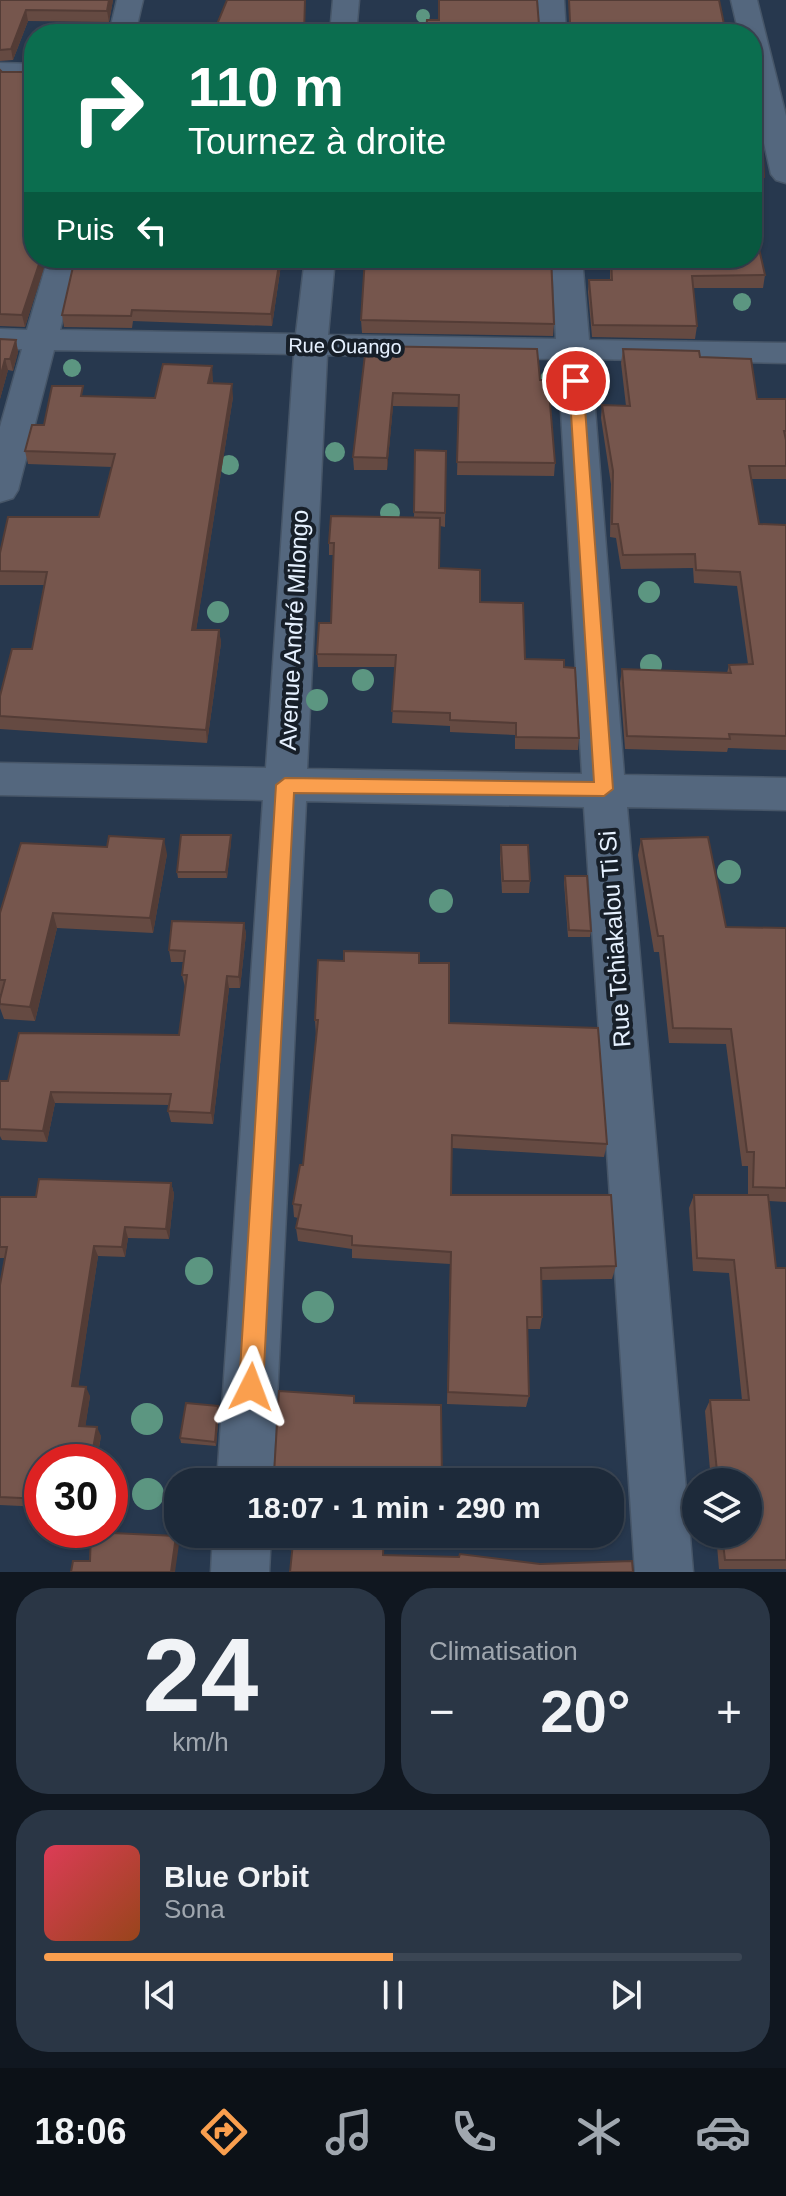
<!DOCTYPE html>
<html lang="fr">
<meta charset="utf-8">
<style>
:root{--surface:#1d2a3a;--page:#2a3645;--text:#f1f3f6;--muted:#a0a7af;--line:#3b4654;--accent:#fa9f4e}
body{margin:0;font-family:Helvetica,sans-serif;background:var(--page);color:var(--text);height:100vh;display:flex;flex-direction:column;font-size:30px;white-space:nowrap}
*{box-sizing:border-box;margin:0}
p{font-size:26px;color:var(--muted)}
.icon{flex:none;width:44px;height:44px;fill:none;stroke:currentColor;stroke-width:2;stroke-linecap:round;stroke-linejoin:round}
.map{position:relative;height:1572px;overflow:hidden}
.panel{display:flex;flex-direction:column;gap:16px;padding:16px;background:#101720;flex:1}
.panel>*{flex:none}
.guide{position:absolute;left:24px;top:24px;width:738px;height:244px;border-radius:32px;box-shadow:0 2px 6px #0004,0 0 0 2px var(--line);background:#0b6e4f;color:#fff;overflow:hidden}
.fabs{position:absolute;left:682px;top:1468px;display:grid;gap:16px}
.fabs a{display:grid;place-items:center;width:80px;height:80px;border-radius:50%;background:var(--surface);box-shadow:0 2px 6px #0004,0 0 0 2px var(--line);font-size:40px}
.speed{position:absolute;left:24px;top:1444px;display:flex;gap:16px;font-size:40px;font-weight:700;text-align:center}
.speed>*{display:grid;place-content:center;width:104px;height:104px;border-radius:50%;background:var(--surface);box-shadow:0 2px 6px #0004,0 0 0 2px var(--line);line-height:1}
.speed .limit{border:12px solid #d22;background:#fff;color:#111}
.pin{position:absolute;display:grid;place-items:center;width:68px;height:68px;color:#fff;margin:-34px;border:4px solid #fff;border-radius:50%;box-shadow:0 2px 8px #0007}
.me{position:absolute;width:88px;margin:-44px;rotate:3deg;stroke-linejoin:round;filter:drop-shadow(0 0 6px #0008)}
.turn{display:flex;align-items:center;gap:28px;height:168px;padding:0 32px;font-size:36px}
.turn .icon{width:104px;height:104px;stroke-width:2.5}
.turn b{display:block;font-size:56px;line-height:68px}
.then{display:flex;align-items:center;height:76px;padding:0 32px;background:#0003;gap:16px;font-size:30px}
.big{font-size:60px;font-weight:800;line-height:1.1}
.panel .widget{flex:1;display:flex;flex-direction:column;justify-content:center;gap:12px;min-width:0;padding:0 28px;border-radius:32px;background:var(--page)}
.panel .dial{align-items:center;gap:0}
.dial b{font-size:104px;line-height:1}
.song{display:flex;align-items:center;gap:24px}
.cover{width:96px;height:96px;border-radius:12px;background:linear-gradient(135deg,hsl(350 70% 55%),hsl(20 70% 35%))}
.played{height:8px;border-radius:4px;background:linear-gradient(90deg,var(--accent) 50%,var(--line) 50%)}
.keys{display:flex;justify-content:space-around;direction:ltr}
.heat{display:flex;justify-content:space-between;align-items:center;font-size:44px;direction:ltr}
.panel .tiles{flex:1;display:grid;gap:16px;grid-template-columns:1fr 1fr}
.widget:last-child{grid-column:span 2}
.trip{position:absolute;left:164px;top:1468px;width:460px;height:80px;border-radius:32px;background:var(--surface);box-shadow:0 2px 6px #0004,0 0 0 2px var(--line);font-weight:800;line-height:80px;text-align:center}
.tab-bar{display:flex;height:128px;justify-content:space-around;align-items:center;background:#0c1117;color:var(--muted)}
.tab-bar .icon{width:56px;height:56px}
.tab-bar .active{color:var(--accent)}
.tab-bar b{font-size:36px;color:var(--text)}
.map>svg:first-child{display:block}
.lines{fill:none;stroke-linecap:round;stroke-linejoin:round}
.minor-casing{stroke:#475668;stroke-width:3}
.minor{fill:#54677e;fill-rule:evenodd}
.tree{fill:#5c9681}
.wall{fill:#654a42}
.shaded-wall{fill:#533c36}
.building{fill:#76564d;stroke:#533c36;stroke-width:2}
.route{fill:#fa9f4e;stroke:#a26733;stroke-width:2}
.labels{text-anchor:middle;stroke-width:8;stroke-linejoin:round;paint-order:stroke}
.far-street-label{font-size:20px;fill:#e6f1ff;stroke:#171f29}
.street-label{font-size:24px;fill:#e6f1ff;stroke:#171f29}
</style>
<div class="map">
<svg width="786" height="1572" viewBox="0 0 786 1572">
<rect width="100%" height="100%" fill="#27384e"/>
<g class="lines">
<defs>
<g id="minor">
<path d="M117 0H143L135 34H109Z"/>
<path d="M333 0H359L356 34H330Z"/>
<path d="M538 0H564L566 34H540Z"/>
<path d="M731 0H757L786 116V183L776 180 771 174 752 90V34H739Z"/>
<path d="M0 63 34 64V80L0 79Z"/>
<path d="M48 258H78L60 330 296 334 305 258H335L328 335 556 339 552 258H582L589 340 786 343V363L591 359 624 775 786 778V810L627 807 693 1572H635L584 807 306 801 273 1482H217L263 800 0 795V763L266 768 294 354 54 350 18 490 13 498 0 502V427L22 349H0V329L27 330ZM327 355 558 359 582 774 307 769Z"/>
<path d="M213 1534H271L269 1572H211Z"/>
</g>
</defs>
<!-- minor casing -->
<use href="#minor" class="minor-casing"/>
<!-- minor -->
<use href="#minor" class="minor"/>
</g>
<!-- trees -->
<g class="tree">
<circle cx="423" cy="16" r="7"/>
<circle cx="742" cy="302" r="9"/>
<circle cx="72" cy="368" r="9"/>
<circle cx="550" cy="379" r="10"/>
<circle cx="335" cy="452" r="10"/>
<circle cx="229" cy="465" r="10"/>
<circle cx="390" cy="513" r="10"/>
<circle cx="649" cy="592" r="11"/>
<circle cx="218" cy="612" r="11"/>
<circle cx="651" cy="665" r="11"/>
<circle cx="363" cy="680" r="11"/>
<circle cx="317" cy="700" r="11"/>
<circle cx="729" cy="872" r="12"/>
<circle cx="441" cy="901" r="12"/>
<circle cx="199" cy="1271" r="14"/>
<circle cx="318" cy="1307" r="16"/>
<circle cx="147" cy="1419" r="16"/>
<circle cx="148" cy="1494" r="16"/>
</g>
<!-- wall -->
<g class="wall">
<path d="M0 0H113L109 22 28 21 13 60 0 61Z"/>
<path d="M0 70 34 258H47L25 327 0 326Z"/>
<path d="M752 127 764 177 762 189 752 188Z"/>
<path d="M75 258H282L272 326 133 321 132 328 64 327 62 315Z"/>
<path d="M610 258H752L765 275 763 288H693L697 326 695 339 592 337 588 292 589 280H610Z"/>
<path d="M361 320 554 324 553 336 362 333Z"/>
<path d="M0 340H16L18 352 13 371 8 370 0 399Z"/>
<path d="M366 346 540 380 555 463 554 476 457 475 459 407 393 406 387 470H354L353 457Z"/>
<path d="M623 349 700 357 757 399H786V479H751L759 524 786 525V750L728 748 727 752 625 749 620 683 622 669 727 673 729 665 748 664 737 586 694 583 693 568 621 569 616 538 610 537 611 484 601 418 602 405 626 406 621 363Z"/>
<path d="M213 380V383L233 397 196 630H219L221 643 207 743 0 729V696L32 649 45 585H0V553L99 517 112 467 28 464 25 451 44 425 85 396 155 398Z"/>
<path d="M415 450 446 451 445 527 440 526 439 568 480 602 525 659 564 667 579 738 578 750 515 749V735L450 732V726L392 723 395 667H318L317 654 331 623 333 555H329V543L414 517Z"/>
<path d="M641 839 726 927 786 928V1202L769 1201 776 1268H786V1569H719L716 1534H748V1482H711L705 1411 710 1400H742L729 1273 693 1271 689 1208 694 1195H748V1166H742L726 1044 669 1043 659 952H654L638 855Z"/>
<path d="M231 842 227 878H178L177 872Z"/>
<path d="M501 845 530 881 529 893H502L500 858Z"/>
<path d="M167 854 153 933 57 928 35 1021 4 1019 0 1008 1 994H0V913Z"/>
<path d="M565 876 591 931 590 937H568L564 882Z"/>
<path d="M244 923 246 934 240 988H229L213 1124 171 1122 168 1111 169 1105 55 1103 47 1142 2 1140 0 1136V1081H8L179 1035 185 987 182 975 183 962H171L169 950Z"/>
<path d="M419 963 449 1023 607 1144 604 1157 452 1148 451 1195 616 1266 612 1279 541 1280 542 1317 540 1329H527L529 1396 526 1407 447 1404 450 1264 352 1258V1249L298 1241 296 1228 298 1218 294 1217 293 1204 303 1165 316 1035 315 1020Z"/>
<path d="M171 1183 174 1194 169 1239 128 1238 125 1257 98 1256 78 1387 90 1396 85 1427 101 1436 98 1454 42 1462V1507L0 1505V1285L5 1258H0V1197H36Z"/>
<path d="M219 1410 216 1446 181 1443 180 1438Z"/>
<path d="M272 1534 384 1555 540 1564 633 1572 273 1549 272 1542Z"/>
</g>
<!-- shaded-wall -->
<g class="shaded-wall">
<path d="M109 0H113L109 22 107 11Z"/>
<path d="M26 10 28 21 13 60 11 49Z"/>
<path d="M41 258H47L25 327 22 315Z"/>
<path d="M280 258H282L272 326 271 314Z"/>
<path d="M16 340 18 352 13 371 10 359Z"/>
<path d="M5 359 8 370 0 399V378Z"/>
<path d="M212 366 213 380 210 396 208 383Z"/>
<path d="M232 384 233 397 194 644 192 630Z"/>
<path d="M393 393V406L387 470V458Z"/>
<path d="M219 630 221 643 207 743 206 730Z"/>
<path d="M231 835V842L227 878 226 872Z"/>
<path d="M164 839 167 854 153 933 150 918Z"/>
<path d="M53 913 57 928 35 1021 30 1007Z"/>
<path d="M244 923 246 934 240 988 239 977Z"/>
<path d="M227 976 229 988 213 1124 211 1113Z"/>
<path d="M51 1092 55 1103 47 1142 43 1131Z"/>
<path d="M171 1183 174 1194 169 1239 166 1229Z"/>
<path d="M125 1227 128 1238 125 1257 122 1247Z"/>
<path d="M94 1246 98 1256 77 1396 72 1386Z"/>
<path d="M86 1387 90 1396 84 1436 79 1426Z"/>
<path d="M218 1406 219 1410 216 1446 215 1442Z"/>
<path d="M97 1427 101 1436 96 1462 92 1454Z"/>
<path d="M176 1536 179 1544 175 1572H171Z"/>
</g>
<!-- building -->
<g class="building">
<path d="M0 0H109L107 11 26 10 11 49 0 50Z"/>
<path d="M227 0H305L304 34H213Z"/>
<path d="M439 0H537L539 25H567L570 22 569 0H719L726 34H388L389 28 426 30 427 20H439Z"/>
<path d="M0 70 2 72H34V258H41L22 315 0 314Z"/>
<path d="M752 127 762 128 764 177 752 176Z"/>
<path d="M752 218 765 275 692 276 697 326 593 325 589 280H612L611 258H752Z"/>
<path d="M75 258H280L271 314 132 310 131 316 62 315Z"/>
<path d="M365 258H551L554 324 361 320Z"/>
<path d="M0 339 16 340 10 359H5L0 378Z"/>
<path d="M366 346 537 349 540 380H548L555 463 457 462 459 395 393 393 387 458 353 457Z"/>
<path d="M623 349 699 351 700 357 751 359 757 399H786V431H784L786 440V466H749L759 524 786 525V736L729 734 730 739 627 736 622 669 731 673 729 665 753 664 740 572 696 570 695 554 623 555 618 524H612L613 471 602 405 630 406Z"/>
<path d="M163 364 212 366 208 383 232 384 192 630H219L206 730 0 716V696L12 649H32L47 572 0 571V553L8 517H99L115 454 25 451 32 425H44L52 386H83L81 396 155 398Z"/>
<path d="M415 450 446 451 445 513 414 512Z"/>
<path d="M331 516 440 518 439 568 480 570V602L523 603 525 659 564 660V667L575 668 579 738 516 737V723L450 720V713L392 711 396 655 317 654 319 623H331L334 543H329Z"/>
<path d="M181 835H231L226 872H177Z"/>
<path d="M109 836 164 839 150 918 53 913 30 1007 0 1004V999L5 980H0V913L21 843 107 847Z"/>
<path d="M708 837 726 927 786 928V1188L753 1187 754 1152H747L731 1029 673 1028 663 936H658L641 839Z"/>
<path d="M501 845H528L530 881H503Z"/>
<path d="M565 876H587L591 931 569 930Z"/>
<path d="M172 921 244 923 239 977 227 976 211 1113 168 1111 171 1094 51 1092 43 1131 0 1129V1081H8L19 1033 179 1035 187 975H182L185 951 169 950Z"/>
<path d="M344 951 419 953V963H449V1023L598 1028 607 1144 452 1135 451 1195H611L616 1266 541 1268 542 1317H527L529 1396 448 1392 451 1252 352 1245V1236L296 1228 301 1205 293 1204 300 1165H303L318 1020H315L318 960 344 961Z"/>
<path d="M39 1179 171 1183 166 1229 125 1227 122 1247 94 1246 72 1386 86 1387 79 1426 97 1427 92 1454 102 1455 101 1462H42V1499L0 1497V1285L7 1247H0V1197H36Z"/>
<path d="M694 1195H768L776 1268H786V1560H725L722 1534H748V1482H718L710 1400H749L734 1260 697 1258Z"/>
<path d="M279 1391 354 1396V1403L441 1405 442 1482H271V1477L274 1474Z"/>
<path d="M186 1403 218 1406 215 1442 180 1438Z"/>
<path d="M91 1532 176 1536 171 1572H71L73 1561H90Z"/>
<path d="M272 1534H384L383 1555 459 1557 460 1554 540 1564 632 1561 633 1572H290L293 1543 272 1542Z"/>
</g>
<!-- route -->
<path class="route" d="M576 377 583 381 613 789 604 796 294 793 263 1387 259 1395 251 1399 242 1395 239 1387 276 785 285 778 594 782 569 381Z"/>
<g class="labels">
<!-- far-street labels -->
<g class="far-street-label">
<text transform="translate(345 346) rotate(1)" y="7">Rue Ouango</text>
</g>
<!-- street labels -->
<g class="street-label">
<text transform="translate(294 630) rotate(-87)" y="8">Avenue André Milongo</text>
<text transform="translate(615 939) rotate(-94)" y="8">Rue Tchiakalou Ti Si</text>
</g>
</g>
</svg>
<div class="fabs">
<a><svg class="icon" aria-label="layers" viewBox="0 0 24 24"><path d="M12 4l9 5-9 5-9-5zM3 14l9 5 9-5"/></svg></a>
</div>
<div class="speed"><div class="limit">30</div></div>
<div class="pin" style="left:576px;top:381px;background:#d93025"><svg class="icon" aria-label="arrive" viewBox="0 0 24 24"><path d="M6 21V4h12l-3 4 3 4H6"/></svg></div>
<svg class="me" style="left:251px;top:1387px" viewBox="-20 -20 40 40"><path d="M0-17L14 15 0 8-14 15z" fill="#fa9f4e" stroke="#fff" stroke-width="4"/></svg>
<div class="trip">18:07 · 1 min · 290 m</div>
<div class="guide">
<div class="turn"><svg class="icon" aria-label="right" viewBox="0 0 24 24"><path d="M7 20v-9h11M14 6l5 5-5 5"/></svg><div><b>110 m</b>Tournez à droite</div></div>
<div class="then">Puis<svg class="icon" aria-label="left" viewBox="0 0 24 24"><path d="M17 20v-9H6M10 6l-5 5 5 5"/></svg></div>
</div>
</div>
<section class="panel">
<div class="tiles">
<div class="widget dial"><b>24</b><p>km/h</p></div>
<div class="widget"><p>Climatisation</p>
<div class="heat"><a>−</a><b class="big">20°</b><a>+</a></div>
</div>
<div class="widget">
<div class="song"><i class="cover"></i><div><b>Blue Orbit</b><p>Sona</p></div></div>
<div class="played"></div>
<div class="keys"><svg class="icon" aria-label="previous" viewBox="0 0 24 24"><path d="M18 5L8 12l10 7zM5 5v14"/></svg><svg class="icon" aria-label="pause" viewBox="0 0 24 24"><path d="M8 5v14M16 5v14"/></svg><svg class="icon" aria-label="next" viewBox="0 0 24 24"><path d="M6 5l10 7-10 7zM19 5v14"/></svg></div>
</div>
</div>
</section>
<nav class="tab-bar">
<b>18:06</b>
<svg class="icon active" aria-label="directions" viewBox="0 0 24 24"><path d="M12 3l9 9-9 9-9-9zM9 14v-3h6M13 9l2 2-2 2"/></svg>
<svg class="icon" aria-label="music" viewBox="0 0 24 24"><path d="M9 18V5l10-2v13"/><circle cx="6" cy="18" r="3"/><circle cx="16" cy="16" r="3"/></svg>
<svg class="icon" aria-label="phone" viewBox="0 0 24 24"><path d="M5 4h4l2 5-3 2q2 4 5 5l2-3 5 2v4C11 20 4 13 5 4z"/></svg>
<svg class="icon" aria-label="climate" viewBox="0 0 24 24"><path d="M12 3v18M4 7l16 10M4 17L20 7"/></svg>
<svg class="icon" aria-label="car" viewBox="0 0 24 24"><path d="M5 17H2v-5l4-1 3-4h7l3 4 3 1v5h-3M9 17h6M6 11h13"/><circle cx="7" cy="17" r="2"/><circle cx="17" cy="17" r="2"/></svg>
</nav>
